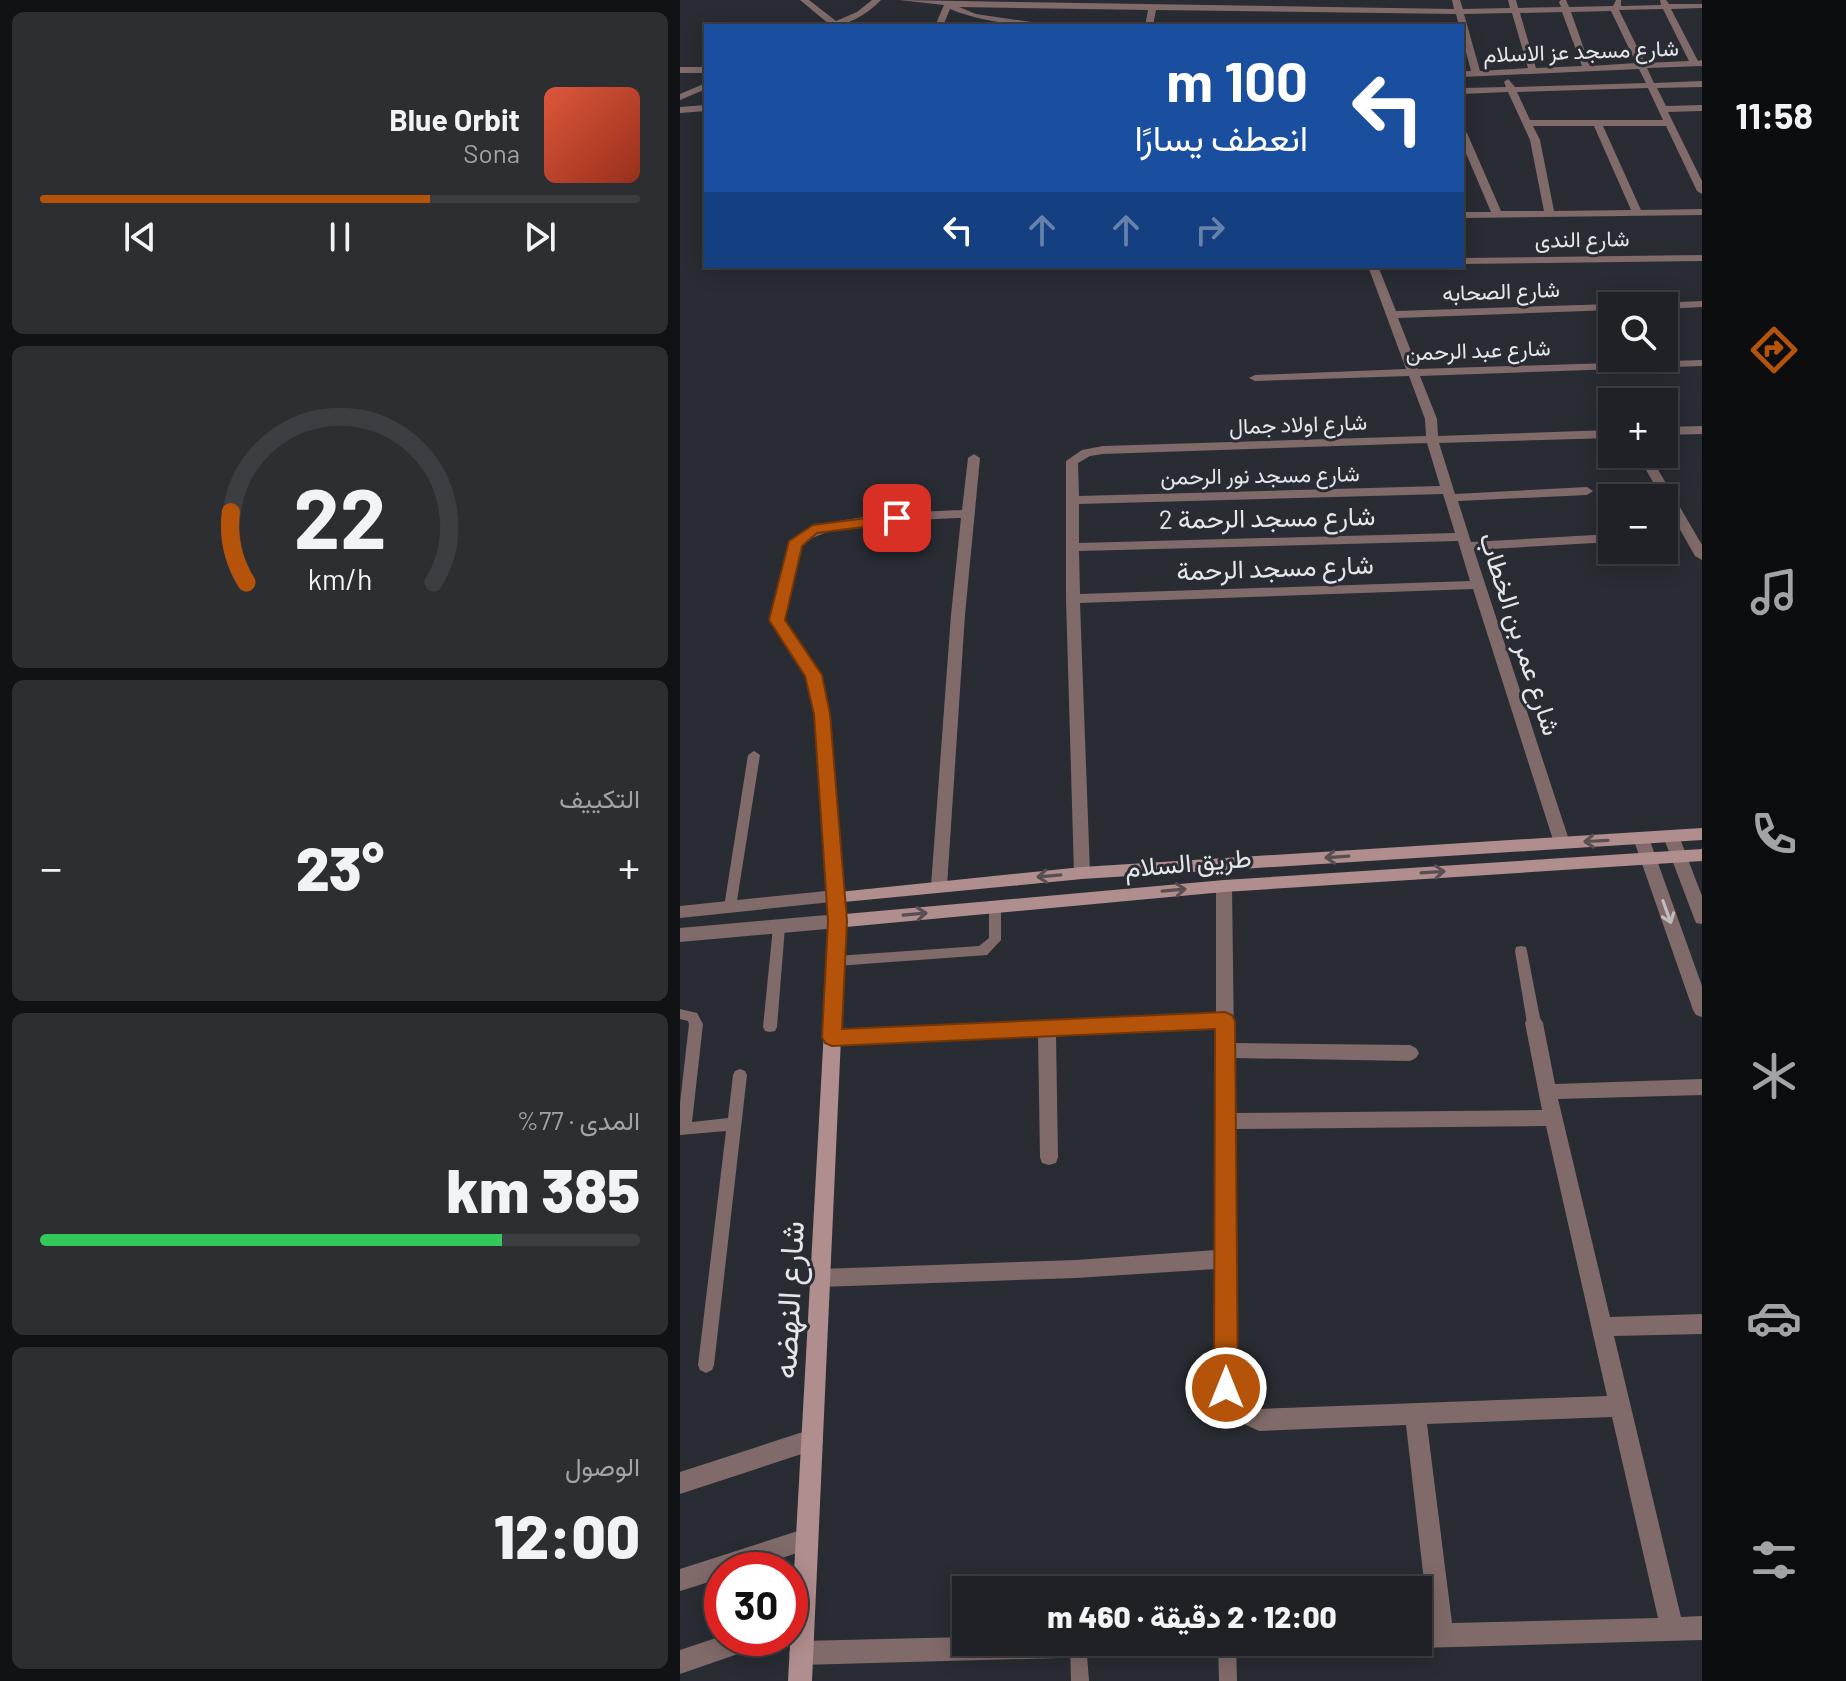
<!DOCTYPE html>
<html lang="ar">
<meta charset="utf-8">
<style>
:root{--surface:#1f2126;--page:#2c2e32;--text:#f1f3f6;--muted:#a1a3a7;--line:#3c3e43;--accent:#b45309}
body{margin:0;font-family:Barlow,Vazirmatn,sans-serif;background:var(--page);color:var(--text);direction:rtl;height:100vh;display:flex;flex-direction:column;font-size:30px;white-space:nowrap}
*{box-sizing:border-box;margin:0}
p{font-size:26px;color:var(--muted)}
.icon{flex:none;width:44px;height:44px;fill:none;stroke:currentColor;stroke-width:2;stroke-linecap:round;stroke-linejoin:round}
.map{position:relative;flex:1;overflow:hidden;direction:ltr}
.sheet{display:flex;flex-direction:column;gap:12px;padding:12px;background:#111215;width:680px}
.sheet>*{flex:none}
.hud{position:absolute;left:24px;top:24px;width:760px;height:244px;border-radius:0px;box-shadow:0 4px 20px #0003,0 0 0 2px var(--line);direction:rtl;background:#1a4fa0;color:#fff;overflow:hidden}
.tools{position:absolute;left:918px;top:292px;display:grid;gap:16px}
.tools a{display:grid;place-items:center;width:80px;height:80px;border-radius:0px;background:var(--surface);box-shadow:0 4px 20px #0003,0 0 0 2px var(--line);font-size:40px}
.speed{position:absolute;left:24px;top:1552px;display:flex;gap:16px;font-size:40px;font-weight:700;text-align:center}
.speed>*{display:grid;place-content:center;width:104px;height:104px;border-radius:50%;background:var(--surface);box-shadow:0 4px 20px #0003,0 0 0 2px var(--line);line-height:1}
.speed .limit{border:12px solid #d22;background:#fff;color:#111}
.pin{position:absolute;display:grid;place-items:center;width:68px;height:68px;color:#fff;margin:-34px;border-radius:16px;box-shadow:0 4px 12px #0006}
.me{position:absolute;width:88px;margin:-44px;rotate:0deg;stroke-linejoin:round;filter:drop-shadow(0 0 6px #0008)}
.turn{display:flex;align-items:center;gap:28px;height:168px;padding:0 24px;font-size:36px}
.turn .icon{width:104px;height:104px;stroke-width:2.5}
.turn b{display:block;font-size:56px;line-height:68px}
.lanes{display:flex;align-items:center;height:76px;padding:0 24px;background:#0003;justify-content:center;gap:40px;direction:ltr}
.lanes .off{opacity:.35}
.big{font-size:60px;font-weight:800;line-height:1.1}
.sheet .widget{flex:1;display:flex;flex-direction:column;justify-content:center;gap:12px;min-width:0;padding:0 28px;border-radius:12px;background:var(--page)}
.sheet .dial{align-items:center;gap:0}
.dial svg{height:208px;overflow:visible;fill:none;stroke:var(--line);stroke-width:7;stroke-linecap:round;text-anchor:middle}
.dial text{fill:var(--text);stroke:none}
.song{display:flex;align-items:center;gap:24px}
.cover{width:96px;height:96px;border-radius:12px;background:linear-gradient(135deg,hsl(10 70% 55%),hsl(10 70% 35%))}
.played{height:8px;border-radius:4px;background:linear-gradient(90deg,var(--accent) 65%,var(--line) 65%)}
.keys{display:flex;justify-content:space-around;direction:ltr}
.heat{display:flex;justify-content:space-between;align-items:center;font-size:44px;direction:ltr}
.charge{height:12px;border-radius:6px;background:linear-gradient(90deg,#34c759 77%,var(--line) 0)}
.trip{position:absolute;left:272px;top:1576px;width:480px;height:80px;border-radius:0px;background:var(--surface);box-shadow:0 4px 20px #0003,0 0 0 2px var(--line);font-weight:800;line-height:80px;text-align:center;direction:rtl}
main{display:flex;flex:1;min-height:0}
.dock{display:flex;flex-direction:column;width:144px;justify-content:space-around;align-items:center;background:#0c0d0f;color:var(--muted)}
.dock .icon{width:56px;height:56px}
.dock .current{color:var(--accent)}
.dock b{font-size:36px;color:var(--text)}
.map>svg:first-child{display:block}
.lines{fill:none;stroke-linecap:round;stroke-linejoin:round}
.service{fill:#806b6a;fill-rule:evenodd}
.minor{fill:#806b6a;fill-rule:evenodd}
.secondary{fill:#b08e8e;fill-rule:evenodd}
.oneway{stroke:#584e53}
.oneway2{stroke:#c1bbbe}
.route{fill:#b45309;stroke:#753606;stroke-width:2}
.labels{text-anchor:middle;stroke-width:6;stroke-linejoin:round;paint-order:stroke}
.far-street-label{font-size:22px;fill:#e4e6eb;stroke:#292c33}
.street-label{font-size:26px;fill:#e4e6eb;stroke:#292c33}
.near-street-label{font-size:32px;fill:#e4e6eb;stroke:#292c33}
</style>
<main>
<nav class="dock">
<b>11:58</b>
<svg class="icon current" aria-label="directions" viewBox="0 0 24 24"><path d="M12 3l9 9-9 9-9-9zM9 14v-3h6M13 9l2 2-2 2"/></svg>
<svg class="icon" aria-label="music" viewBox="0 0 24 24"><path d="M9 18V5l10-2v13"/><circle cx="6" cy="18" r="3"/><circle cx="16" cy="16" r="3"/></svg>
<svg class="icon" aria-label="phone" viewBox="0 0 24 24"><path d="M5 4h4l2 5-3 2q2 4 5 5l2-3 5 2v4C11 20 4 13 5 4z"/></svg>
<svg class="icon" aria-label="climate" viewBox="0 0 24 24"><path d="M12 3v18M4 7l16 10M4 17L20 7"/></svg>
<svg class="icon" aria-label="car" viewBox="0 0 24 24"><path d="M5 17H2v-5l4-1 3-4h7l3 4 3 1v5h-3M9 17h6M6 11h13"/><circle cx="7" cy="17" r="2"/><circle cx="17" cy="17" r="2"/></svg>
<svg class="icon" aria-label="filters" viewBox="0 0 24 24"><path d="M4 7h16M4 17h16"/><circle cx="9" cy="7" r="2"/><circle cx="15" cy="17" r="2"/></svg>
</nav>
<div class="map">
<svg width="1022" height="1681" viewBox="0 0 1022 1681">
<rect width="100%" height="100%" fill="#292c33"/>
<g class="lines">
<!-- service -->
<g class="service">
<path d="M74 751 80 755 56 907 54 910H46L44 907 68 755Z"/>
<path d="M315 902 319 904 321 907V940L307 955 156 966 151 965 150 961 151 957 156 956 299 946 309 938V907L311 904Z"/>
<path d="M99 922 103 924 105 927 97 1027 95 1031 90 1032 85 1031 83 1027 93 927 95 924Z"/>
<path d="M841 946 846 947 847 951 861 1023 859 1027 854 1028 849 1027 847 1023 835 951 836 947Z"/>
<path d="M0 1009 17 1013 23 1024 12 1122 48 1118 53 1075 55 1071 60 1069 65 1071 67 1075 34 1365 32 1370 26 1373 20 1370 18 1365 46 1131 0 1135V1103L9 1024 8 1021 0 1019Z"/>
<path d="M392 1642H406L409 1681H391L390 1646Z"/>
<path d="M538 1642H556L557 1681H539Z"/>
</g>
<!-- minor -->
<g class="minor">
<path d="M120 0H129L156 21 177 12 192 0H201C186 15 168 26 147 26L149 24Z"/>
<path d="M219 0 774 9 772 0H780L783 9 830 8 828 0H836L838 8 881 7 879 2 881 0H886L889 7 933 6 936 0H941V6L981 5 980 0H986L989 4H1022V8L991 9 1018 61 1022 60V66L967 68 974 83 1022 81V87L977 88 986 106 1022 105V111L988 112 1022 181V194L1017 191 986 126H923L961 210 1022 209V215L782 218V212H811L782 144V130L787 133 821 211H864L850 140 828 92 782 94V88L826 87 824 82 828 79 835 87 966 83 959 69 782 77V71H791L782 37V26H779L776 14 476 10 473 26H465L468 10 279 7 296 14 378 26C342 26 304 23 270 9L263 26H255L264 5ZM983 9 1009 61 965 63 939 10ZM931 11 956 63 910 66 891 12ZM882 12 902 66 856 68 840 13ZM832 13 848 68 800 71 784 14ZM968 88 983 120H850L837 92ZM853 126H914L951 210 874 211 860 140Z"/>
<rect x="0" y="67" width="26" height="6"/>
<path d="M26 83V89L0 100V94Z"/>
<path d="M26 105V111L0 113V107Z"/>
<path d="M1022 255V261L782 264V258Z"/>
<path d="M688 266H698L716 311 932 304 937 306H932V310L718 318 738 369 1022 360V366L740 376 757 419 758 436 932 430V438L759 443 775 494 907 487 913 491 907 495 778 501 791 542 932 534V542L794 550 890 843 882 849 874 843 793 589 400 603 410 873 408 877H396L394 873 386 599V461L402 450 423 446 746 436 745 419 729 376 575 381 569 378 575 375 726 369ZM747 443 760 486 399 496 398 463 410 456 423 454ZM763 494 775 533 399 543V504ZM778 541 790 581 400 594 399 551Z"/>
<path d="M1022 301V307L984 309V306H971L976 303Z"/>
<path d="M1022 426V434L984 435V427Z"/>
<path d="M294 454 300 458 285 615 267 886 265 890H253L251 886 271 615 281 518C251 519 135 522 120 548 110 564 108 600 104 620L140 675 149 714 163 897 161 901 0 918V906L146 891 135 714 126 675 90 620 107 548C125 513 244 512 282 510L288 458Z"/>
<path d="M957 454H969L1022 545V560L1015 556Z"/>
<path d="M991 830 999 836 1022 896V924L1016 923 1014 918 983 836Z"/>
<path d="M961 832 969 838 1022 986V1017L1016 1015 1013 1010 953 838Z"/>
<path d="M544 880 550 882 552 886 554 1043 730 1045 736 1048 739 1053 736 1058 730 1061 554 1058V1113L862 1110 845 1023 848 1018 854 1016 860 1018 863 1023 875 1084 1022 1079V1095L878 1099 930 1317 1022 1314V1334L934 1336 1001 1617 1022 1616V1640L738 1648 730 1644 729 1642H738V1624H749L726 1425 579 1431 549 1417 543 1408 535 1388 536 1269 396 1278 140 1287 133 1285 130 1278 133 1271 140 1269 396 1260 536 1250V1029L376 1035 378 1157 376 1163 369 1165 362 1163 360 1157 358 1036 152 1044 146 1042 143 1037 146 1032 152 1030 536 1014V886L538 882ZM866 1126 927 1396 579 1409 564 1402 557 1388 554 1129ZM932 1417 978 1618 772 1623 747 1424Z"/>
<path d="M158 914 164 916 166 921 164 926 158 928 0 942V928Z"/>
<path d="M132 1429 140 1432 143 1440 140 1448 0 1494V1472Z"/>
<path d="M127 1528 135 1531 138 1539 135 1547 66 1570H42V1578L0 1591V1569Z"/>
<path d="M42 1636 85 1638 81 1646 0 1674V1650Z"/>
<path d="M286 1637V1642H538L534 1650 526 1654 121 1665 113 1661 109 1653 113 1645 121 1641Z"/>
</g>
<!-- secondary -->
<path class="secondary" d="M1022 828V840L402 879 164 902 165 914 544 880 1022 849V861L544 892 166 927 132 1681H108L150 921 147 897 149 893 402 867Z"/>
</g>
<!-- one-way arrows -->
<defs><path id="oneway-shaft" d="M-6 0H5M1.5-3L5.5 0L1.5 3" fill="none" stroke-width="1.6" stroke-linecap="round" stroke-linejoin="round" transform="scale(2)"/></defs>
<g class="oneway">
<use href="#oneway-shaft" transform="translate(916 841) rotate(177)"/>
<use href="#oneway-shaft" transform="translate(657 857) rotate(176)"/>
<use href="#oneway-shaft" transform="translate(753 872) rotate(-4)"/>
<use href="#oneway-shaft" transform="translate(369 876) rotate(175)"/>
<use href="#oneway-shaft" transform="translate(494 890) rotate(-5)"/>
<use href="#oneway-shaft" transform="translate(235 914) rotate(-5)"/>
</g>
<use class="oneway2" href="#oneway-shaft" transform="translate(987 912) rotate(70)"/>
<!-- route -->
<path class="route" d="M217 514 222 515V522L137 533 122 546 105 620 142 675 150 714 167 921 162 1029 545 1012 552 1015 555 1021 558 1388 555 1396 546 1400 538 1396 534 1388 535 1029 152 1046 145 1043 142 1037 148 921 134 714 125 676 89 620 109 541 133 525Z"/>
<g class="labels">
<!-- far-street labels -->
<g class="far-street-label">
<text transform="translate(901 51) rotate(-2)" y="8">شارع مسجد عز الاسلام</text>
<text transform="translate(902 239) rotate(-1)" y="8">شارع الندى</text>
<text transform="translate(821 291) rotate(-2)" y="8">شارع الصحابه</text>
<text transform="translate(798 350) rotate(-2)" y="8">شارع عبد الرحمن</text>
<text transform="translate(618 424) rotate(-2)" y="8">شارع اولاد جمال</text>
<text transform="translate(580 475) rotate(-1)" y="8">شارع مسجد نور الرحمن</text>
</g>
<!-- street labels -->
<g class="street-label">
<text transform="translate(587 518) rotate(-1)" y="9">شارع مسجد الرحمة 2</text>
<text transform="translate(595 568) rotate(-2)" y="9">شارع مسجد الرحمة</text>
<text transform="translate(840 634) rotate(72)" y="9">شارع عمر بن الخطاب</text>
<text transform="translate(508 863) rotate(-5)" y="9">طريق السلام</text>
</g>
<!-- near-street labels -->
<g class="near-street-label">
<text transform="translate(109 1300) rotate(-87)" y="11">شارع النهضه</text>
</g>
</g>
</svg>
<div class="tools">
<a><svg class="icon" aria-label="search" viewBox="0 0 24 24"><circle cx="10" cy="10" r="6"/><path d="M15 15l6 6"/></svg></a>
<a>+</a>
<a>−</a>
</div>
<div class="speed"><div class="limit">30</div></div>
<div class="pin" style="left:217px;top:518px;background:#d93025"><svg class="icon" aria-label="arrive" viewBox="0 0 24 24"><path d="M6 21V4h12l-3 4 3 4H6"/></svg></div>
<svg class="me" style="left:546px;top:1388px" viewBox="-20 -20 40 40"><circle r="17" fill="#b45309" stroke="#fff" stroke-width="3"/><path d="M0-11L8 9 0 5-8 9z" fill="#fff"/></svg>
<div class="trip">12:00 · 2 دقيقة · 460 m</div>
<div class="hud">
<div class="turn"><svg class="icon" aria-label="left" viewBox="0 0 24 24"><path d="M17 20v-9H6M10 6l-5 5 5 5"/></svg><div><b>100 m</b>انعطف يسارًا</div></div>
<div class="lanes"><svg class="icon" aria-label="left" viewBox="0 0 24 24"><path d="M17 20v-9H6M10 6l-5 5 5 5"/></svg><svg class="icon off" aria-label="ahead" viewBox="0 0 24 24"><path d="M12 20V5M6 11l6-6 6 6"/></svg><svg class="icon off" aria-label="ahead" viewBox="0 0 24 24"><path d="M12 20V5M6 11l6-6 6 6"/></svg><svg class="icon off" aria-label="right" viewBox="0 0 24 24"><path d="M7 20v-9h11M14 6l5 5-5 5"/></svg></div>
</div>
</div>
<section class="sheet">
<div class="widget">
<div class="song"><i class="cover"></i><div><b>Blue Orbit</b><p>Sona</p></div></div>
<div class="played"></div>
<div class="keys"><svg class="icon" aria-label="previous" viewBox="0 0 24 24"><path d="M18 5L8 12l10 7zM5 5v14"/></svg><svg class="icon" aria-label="pause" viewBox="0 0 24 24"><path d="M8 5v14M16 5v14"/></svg><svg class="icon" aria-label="next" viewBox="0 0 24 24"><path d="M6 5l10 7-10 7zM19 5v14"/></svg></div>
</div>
<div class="widget dial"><svg viewBox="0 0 100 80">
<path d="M14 69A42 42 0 1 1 86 69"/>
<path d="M14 69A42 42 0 0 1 8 42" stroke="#b45309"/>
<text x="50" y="56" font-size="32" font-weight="700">22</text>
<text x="50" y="72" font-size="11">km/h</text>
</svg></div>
<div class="widget"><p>التكييف</p>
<div class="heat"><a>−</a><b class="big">23°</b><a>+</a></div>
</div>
<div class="widget"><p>المدى · 77%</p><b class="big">385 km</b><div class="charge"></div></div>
<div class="widget"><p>الوصول</p><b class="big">12:00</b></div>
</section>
</main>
